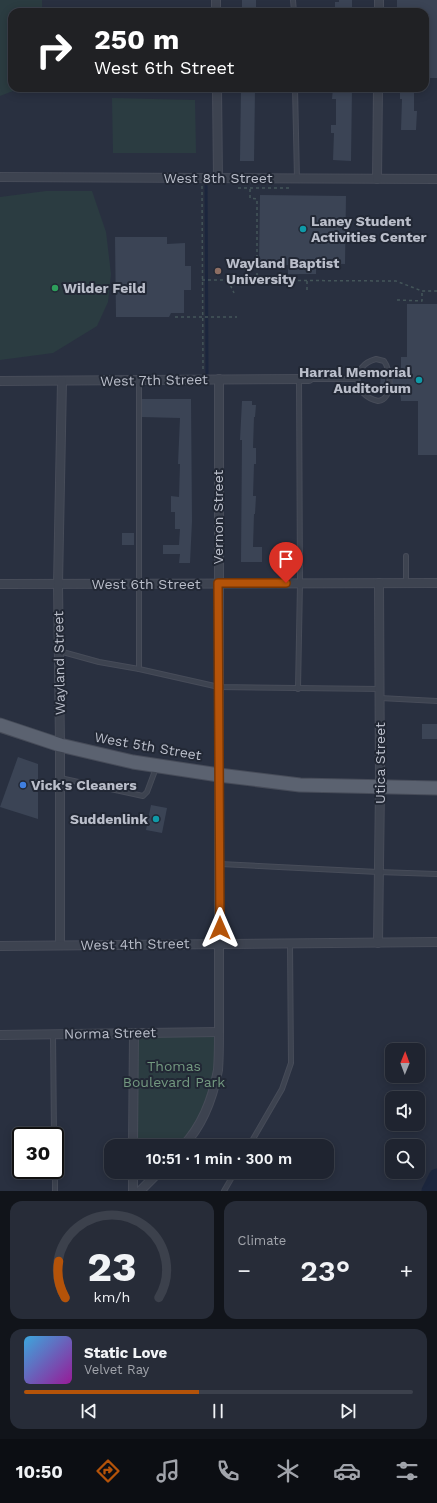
<!DOCTYPE html>
<meta charset="utf-8">
<style>
:root{--surface:#1f2430;--page:#272c38;--text:#f1f3f6;--muted:#a1a4ab;--line:#3c414c;--accent:#b45309}
body{margin:0;font-family:"Work Sans",sans-serif;background:var(--page);color:var(--text);height:100vh;display:flex;flex-direction:column;font-size:15px;white-space:nowrap}
*{box-sizing:border-box;margin:0}
p{font-size:13px;color:var(--muted)}
.icon{flex:none;width:22px;height:22px;fill:none;stroke:currentColor;stroke-width:2;stroke-linecap:round;stroke-linejoin:round}
.map{position:relative;height:1191px;overflow:hidden}
.sheet{display:flex;flex-direction:column;gap:10px;padding:10px;background:#11141a;flex:1}
.sheet>*{flex:none}
.guide{position:absolute;left:8px;top:8px;width:421px;height:84px;border-radius:12px;box-shadow:0 2px 10px #0003,0 0 0 1px var(--line);background:#202124;color:#fff;overflow:hidden}
.needle{width:26px;rotate:1deg}
.controls{position:absolute;left:385px;top:1043px;display:grid;gap:8px}
.controls a{display:grid;place-items:center;width:40px;height:40px;border-radius:8px;background:var(--surface);box-shadow:0 2px 10px #0003,0 0 0 1px var(--line);font-size:20px}
.speed{position:absolute;left:12px;top:1127px;display:flex;gap:8px;font-size:20px;font-weight:700;text-align:center}
.speed>*{display:grid;place-content:center;width:52px;height:52px;border-radius:50%;background:var(--surface);box-shadow:0 2px 10px #0003,0 0 0 1px var(--line);line-height:1}
.speed .limit{border:2px solid #111;border-radius:6px;background:#fff;color:#111}
.pin{position:absolute;display:grid;place-items:center;width:34px;height:34px;color:#fff;margin:-41px -17px;border-radius:50% 50% 50% 0;rotate:-45deg;box-shadow:0 0 4px #0007}
.pin .icon{rotate:45deg}
.me{position:absolute;width:44px;margin:-22px;rotate:0deg;stroke-linejoin:round;filter:drop-shadow(0 0 3px #0008)}
.turn{display:flex;align-items:center;gap:14px;height:84px;padding:0 20px;font-size:18px}
.turn .icon{width:52px;height:52px;stroke-width:2.5}
.turn b{display:block;font-size:28px;line-height:34px}
.big{font-size:30px;font-weight:600;line-height:1.1}
.sheet .tile{flex:1;display:flex;flex-direction:column;justify-content:center;gap:6px;min-width:0;padding:0 14px;border-radius:12px;background:var(--page)}
.sheet .dial{align-items:center;gap:0}
.dial svg{height:104px;overflow:visible;fill:none;stroke:var(--line);stroke-width:7;stroke-linecap:round;text-anchor:middle}
.dial text{fill:var(--text);stroke:none}
.song{display:flex;align-items:center;gap:12px}
.cover{width:48px;height:48px;border-radius:6px;background:linear-gradient(135deg,hsl(200 70% 55%),hsl(300 70% 35%))}
.played{height:4px;border-radius:2px;background:linear-gradient(90deg,var(--accent) 45%,var(--line) 45%)}
.keys{display:flex;justify-content:space-around;direction:ltr}
.heat{display:flex;justify-content:space-between;align-items:center;font-size:22px;direction:ltr}
.sheet .tiles{flex:1;display:grid;gap:10px;grid-template-columns:1fr 1fr}
.tile:last-child{grid-column:span 2}
.trip{position:absolute;left:104px;top:1139px;width:230px;height:40px;border-radius:12px;background:var(--surface);box-shadow:0 2px 10px #0003,0 0 0 1px var(--line);font-weight:600;line-height:40px;text-align:center}
.tab-bar{display:flex;height:64px;justify-content:space-around;align-items:center;background:#0c0e13;color:var(--muted)}
.tab-bar .icon{width:28px;height:28px}
.tab-bar .active{color:var(--accent)}
.tab-bar b{font-size:18px;color:var(--text)}
.map>svg:first-child{display:block}
.green{fill:#2b3c41}
.lines{fill:none;stroke-linecap:round;stroke-linejoin:round}
.stream{stroke:#1c263d;stroke-width:3}
.river{stroke:#1c263d;stroke-width:17}
.building{fill:#3b4455}
.service-casing{stroke:#474c59;stroke-width:6}
.minor-casing{stroke:#474c59;stroke-width:10}
.primary-casing{stroke:#474c59;stroke-width:15}
.path{stroke:#445559;stroke-width:1.5;stroke-dasharray:3 3;stroke-linecap:butt}
.service{stroke:#3d4350;stroke-width:4}
.minor{stroke:#3d4350;stroke-width:8}
.primary{stroke:#5b6270;stroke-width:13}
.route-casing{stroke:#753606;stroke-width:10}
.route{stroke:#b45309;stroke-width:7}
.culture-dot{fill:#0f9aa8;stroke:#222835;stroke-width:1.5}
.education-dot{fill:#8d6e63;stroke:#222835;stroke-width:1.5}
.leisure-dot{fill:#2e9e5b;stroke:#222835;stroke-width:1.5}
.shop-dot{fill:#3f7fe0;stroke:#222835;stroke-width:1.5}
.labels{text-anchor:middle;stroke-width:4;stroke-linejoin:round;paint-order:stroke}
.street-label{font-size:14px;fill:#babeca;stroke:#222835}
.poi-label{font-size:14px;font-weight:bold;fill:#babeca;stroke:#222835;text-anchor:start}
.park-label{font-size:14px;fill:#739980;stroke:#222835}
</style>
<div class="map">
<svg width="437" height="1191" viewBox="0 0 437 1191">
<rect width="100%" height="100%" fill="#293040"/>
<!-- green -->
<g class="green">
<path d="M0 0H42V12H12V88H21L0 96Z"/>
<path d="M112 98 195 100 196 153H113Z"/>
<path d="M46 191H92L106 232 111 274 108 302 97 326 53 353 0 360V197Z"/>
<path d="M218 1033 216 1069 206 1108 181 1146H135V1034Z"/>
</g>
<g class="lines">
<!-- stream -->
<path class="stream" d="M206 178 207 379"/>
<!-- river -->
<path class="river" d="M430 1191 437 1177"/>
</g>
<!-- building -->
<g class="building">
<rect x="242" y="0" width="14" height="12"/>
<path d="M339 0H352V12H335V2H339Z"/>
<path d="M397 0H437V78H428L429 14H425V12H397Z"/>
<path d="M241 88H255L254 161H240Z"/>
<path d="M333 88H352L351 161 333 160 334 133H331V125H336V99H332Z"/>
<path d="M400 88H414V111H417L416 130H401L402 99H400Z"/>
<path d="M260 195 346 196 345 264 316 263V274H288V265H259Z"/>
<path d="M115 237H167V244L185 243V266H191V290H184V313H171L169 317H116Z"/>
<path d="M407 304H437V455H418V401H401L400 389H392V370L401 371V357H407Z"/>
<path d="M381 370H384L385 372V389H380Z"/>
<path d="M142 399H191L192 521 190 563H179L180 554H163V545H179L180 529H175V512H171V496L179 497 180 464H178L180 418 142 417Z"/>
<path d="M242 401H252V405H256L255 417H254L253 448H256V464H254L253 496H256L255 514H254L253 547H262V562H241L242 440H240Z"/>
<rect x="122" y="533" width="12" height="12"/>
<rect x="422" y="724" width="15" height="15"/>
<path d="M18 757 38 764V819L0 807Z"/>
<path d="M151 805 167 808 162 833 146 830Z"/>
</g>
<g class="lines">
<defs>
<g id="service">
<path d="M293 0 294 12"/>
<path d="M295 88 297 179"/>
<path d="M376 359 384 361C391 370 394 399 378 401 352 395 350 366 376 359Z"/>
<path d="M309 379H357"/>
<path d="M406 583V556"/>
<path d="M59 651 99 662 139 669 219 687 380 689"/>
<path d="M139 669V380"/>
<path d="M298 689 300 583 299 379"/>
<path d="M380 698 437 701"/>
<path d="M60 778 143 796 147 792 156 768"/>
<path d="M220 864 378 872 437 874"/>
<path d="M53 1034 54 1136"/>
<path d="M249 1146 282 1089 291 1063 290 944"/>
<path d="M55 1170V1191"/>
<path d="M224 1191 235 1172"/>
</g>
<g id="minor">
<path d="M216 0V12"/>
<path d="M379 12V0"/>
<path d="M217 88 218 179"/>
<path d="M0 177 437 179"/>
<path d="M377 179 378 88"/>
<path d="M0 381 309 379"/>
<path d="M0 584 437 583"/>
<path d="M378 943 380 788 379 583"/>
<path d="M60 945V745L58 584 62 381"/>
<path d="M0 946 437 942"/>
<path d="M0 1035 219 1032"/>
<path d="M133 1146 134 1033"/>
<path d="M183 1146C203 1125 213 1097 218 1070 219 1057 219 1044 219 1032V379"/>
<path d="M133 1191V1172"/>
<path d="M140 1191 159 1172"/>
</g>
<path id="primary" d="M0 725 60 745 133 762 219 775 300 785 437 788"/>
</defs>
<!-- service casing -->
<use href="#service" class="service-casing"/>
<!-- minor casing -->
<use href="#minor" class="minor-casing"/>
<!-- primary casing -->
<use href="#primary" class="primary-casing"/>
<!-- path -->
<g class="path">
<path d="M202 186 203 370"/>
<path d="M238 188H292"/>
<path d="M250 189V198L257 199V280"/>
<path d="M202 280 396 281 422 291H437"/>
<path d="M228 280 234 293"/>
<path d="M307 281V292"/>
<path d="M397 300 422 301V291"/>
<path d="M175 317H237"/>
</g>
<!-- service -->
<use href="#service" class="service"/>
<!-- minor -->
<use href="#minor" class="minor"/>
<!-- primary -->
<use href="#primary" class="primary"/>
</g>
<g class="lines">
<defs>
<path id="route" d="M220 928 218 583H286"/>
</defs>
<!-- route casing -->
<use href="#route" class="route-casing"/>
<!-- route -->
<use href="#route" class="route"/>
</g>
<!-- markers -->
<g class="culture-dot">
<circle cx="303" cy="229" r="4"/>
<circle cx="419" cy="380" r="4"/>
<circle cx="156" cy="819" r="4"/>
</g>
<circle class="education-dot" cx="218" cy="271" r="4"/>
<circle class="leisure-dot" cx="55" cy="288" r="4"/>
<circle class="shop-dot" cx="23" cy="785" r="4"/>
<g class="labels">
<!-- street labels -->
<g class="street-label">
<text x="218" y="183">West 8th Street</text>
<text transform="translate(154 380) rotate(-1)" y="5">West 7th Street</text>
<text transform="translate(218 517) rotate(-90)" y="5">Vernon Street</text>
<text x="146" y="589">West 6th Street</text>
<text transform="translate(59 663) rotate(-91)" y="5">Wayland Street</text>
<text transform="translate(148 746) rotate(10)" y="5">West 5th Street</text>
<text transform="translate(380 763) rotate(-90)" y="5">Utica Street</text>
<text transform="translate(135 944) rotate(-1)" y="5">West 4th Street</text>
<text transform="translate(110 1033) rotate(-1)" y="5">Norma Street</text>
</g>
<!-- poi labels -->
<g class="poi-label">
<text x="311" y="226">Laney Student<tspan x="311" dy="16">Activities Center</tspan></text>
<text x="226" y="268">Wayland Baptist<tspan x="226" dy="16">University</tspan></text>
<text x="63" y="293">Wilder Feild</text>
<text x="411" y="377" text-anchor="end">Harral Memorial<tspan x="411" dy="16">Auditorium</tspan></text>
<text x="31" y="790">Vick's Cleaners</text>
<text x="148" y="824" text-anchor="end">Suddenlink</text>
</g>
<!-- park labels -->
<g class="park-label">
<text x="174" y="1071">Thomas<tspan x="174" dy="16">Boulevard Park</tspan></text>
</g>
</g>
</svg>
<div class="controls">
<a><svg class="needle" viewBox="-14 -14 28 28"><path d="M0-13l5 13h-10z" fill="#e53935"/><path d="M0 13l5-13h-10z" fill="#a1a4ab"/></svg></a>
<a><svg class="icon" aria-label="sound" viewBox="0 0 24 24"><path d="M4 9h4l5-4v14l-5-4H4zM17 9q2 3 0 6"/></svg></a>
<a><svg class="icon" aria-label="search" viewBox="0 0 24 24"><circle cx="10" cy="10" r="6"/><path d="M15 15l6 6"/></svg></a>
</div>
<div class="speed"><div class="limit">30</div></div>
<div class="pin" style="left:286px;top:583px;background:#d93025"><svg class="icon" aria-label="arrive" viewBox="0 0 24 24"><path d="M6 21V4h12l-3 4 3 4H6"/></svg></div>
<svg class="me" style="left:220px;top:928px" viewBox="-20 -20 40 40"><path d="M0-17L14 15 0 8-14 15z" fill="#b45309" stroke="#fff" stroke-width="4"/></svg>
<div class="trip">10:51 · 1 min · 300 m</div>
<div class="guide">
<div class="turn"><svg class="icon" aria-label="right" viewBox="0 0 24 24"><path d="M7 20v-9h11M14 6l5 5-5 5"/></svg><div><b>250 m</b>West 6th Street</div></div>
</div>
</div>
<section class="sheet">
<div class="tiles">
<div class="tile dial"><svg viewBox="0 0 100 80">
<path d="M14 69A42 42 0 1 1 86 69"/>
<path d="M14 69A42 42 0 0 1 9 41" stroke="#b45309"/>
<text x="50" y="56" font-size="32" font-weight="700">23</text>
<text x="50" y="72" font-size="11">km/h</text>
</svg></div>
<div class="tile"><p>Climate</p>
<div class="heat"><a>−</a><b class="big">23°</b><a>+</a></div>
</div>
<div class="tile">
<div class="song"><i class="cover"></i><div><b>Static Love</b><p>Velvet Ray</p></div></div>
<div class="played"></div>
<div class="keys"><svg class="icon" aria-label="previous" viewBox="0 0 24 24"><path d="M18 5L8 12l10 7zM5 5v14"/></svg><svg class="icon" aria-label="pause" viewBox="0 0 24 24"><path d="M8 5v14M16 5v14"/></svg><svg class="icon" aria-label="next" viewBox="0 0 24 24"><path d="M6 5l10 7-10 7zM19 5v14"/></svg></div>
</div>
</div>
</section>
<nav class="tab-bar">
<b>10:50</b>
<svg class="icon active" aria-label="directions" viewBox="0 0 24 24"><path d="M12 3l9 9-9 9-9-9zM9 14v-3h6M13 9l2 2-2 2"/></svg>
<svg class="icon" aria-label="music" viewBox="0 0 24 24"><path d="M9 18V5l10-2v13"/><circle cx="6" cy="18" r="3"/><circle cx="16" cy="16" r="3"/></svg>
<svg class="icon" aria-label="phone" viewBox="0 0 24 24"><path d="M5 4h4l2 5-3 2q2 4 5 5l2-3 5 2v4C11 20 4 13 5 4z"/></svg>
<svg class="icon" aria-label="climate" viewBox="0 0 24 24"><path d="M12 3v18M4 7l16 10M4 17L20 7"/></svg>
<svg class="icon" aria-label="car" viewBox="0 0 24 24"><path d="M5 17H2v-5l4-1 3-4h7l3 4 3 1v5h-3M9 17h6M6 11h13"/><circle cx="7" cy="17" r="2"/><circle cx="17" cy="17" r="2"/></svg>
<svg class="icon" aria-label="filters" viewBox="0 0 24 24"><path d="M4 7h16M4 17h16"/><circle cx="9" cy="7" r="2"/><circle cx="15" cy="17" r="2"/></svg>
</nav>
